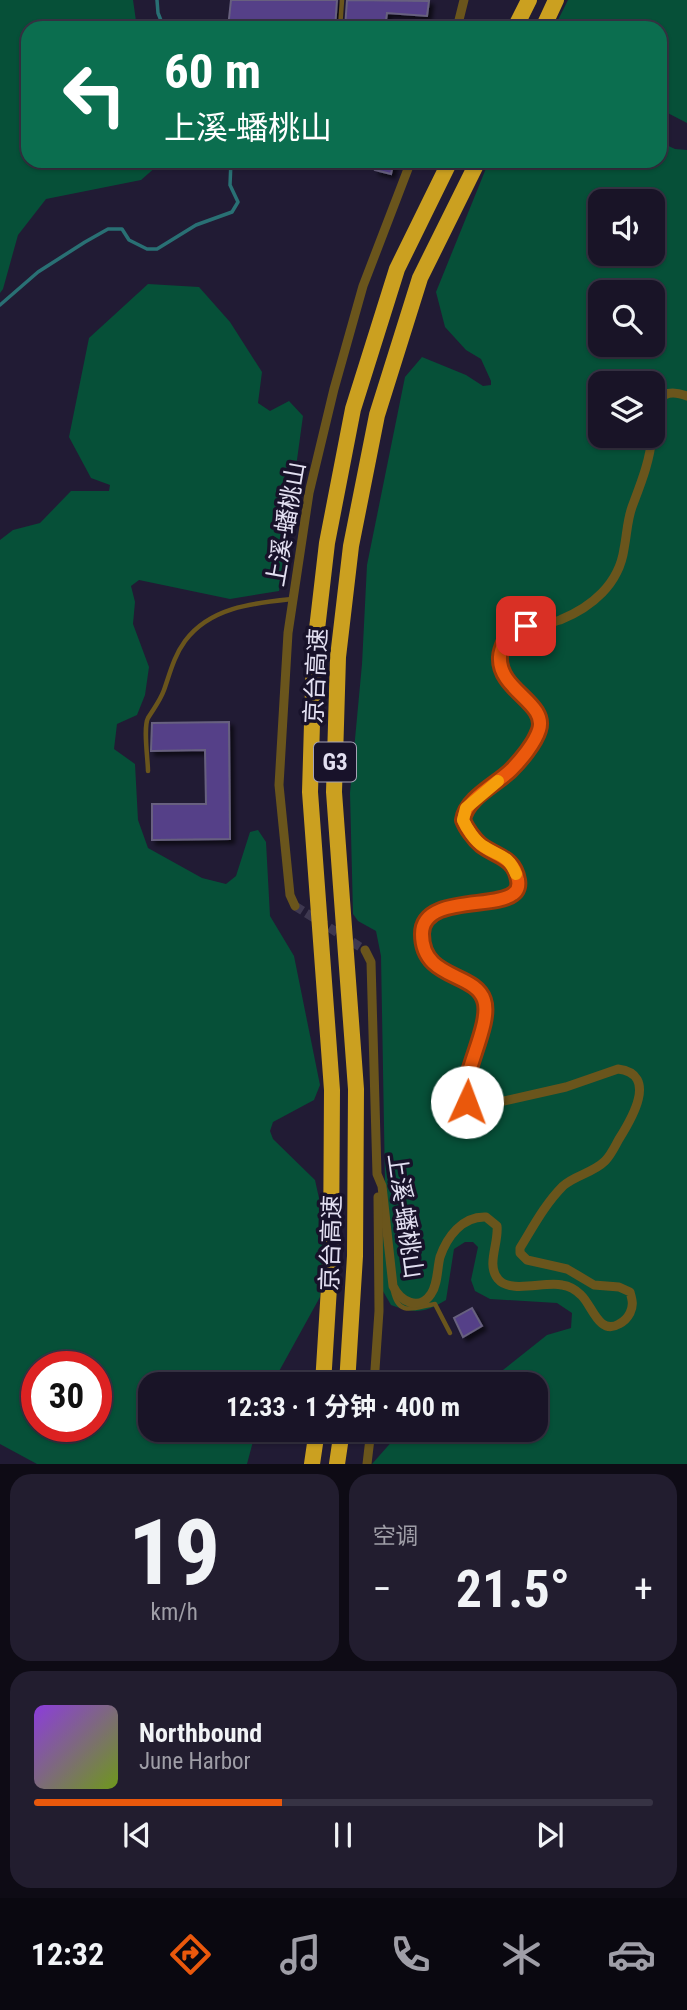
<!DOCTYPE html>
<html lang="zh">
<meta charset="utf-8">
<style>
:root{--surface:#191427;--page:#221d2f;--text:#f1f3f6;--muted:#9f9ea7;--line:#373344;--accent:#ea580c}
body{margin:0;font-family:"Roboto Condensed","Noto Sans SC",sans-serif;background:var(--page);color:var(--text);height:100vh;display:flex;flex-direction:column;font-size:26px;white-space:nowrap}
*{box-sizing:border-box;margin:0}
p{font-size:23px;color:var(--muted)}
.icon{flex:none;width:38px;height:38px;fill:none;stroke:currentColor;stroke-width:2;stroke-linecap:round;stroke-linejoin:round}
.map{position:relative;height:1464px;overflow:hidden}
.details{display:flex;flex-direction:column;gap:10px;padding:10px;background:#0e0b15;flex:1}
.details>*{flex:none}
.banner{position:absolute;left:21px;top:21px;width:646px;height:147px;border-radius:21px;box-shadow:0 2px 5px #0004,0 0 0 2px var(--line);background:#0b6e4f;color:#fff;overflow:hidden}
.buttons{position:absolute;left:588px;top:189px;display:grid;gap:14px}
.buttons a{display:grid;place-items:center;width:77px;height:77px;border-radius:14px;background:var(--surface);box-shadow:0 2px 5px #0004,0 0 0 2px var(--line);font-size:35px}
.speed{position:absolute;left:21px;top:1351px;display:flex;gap:14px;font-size:35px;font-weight:700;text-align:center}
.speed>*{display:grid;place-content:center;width:91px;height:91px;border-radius:50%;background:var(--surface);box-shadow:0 2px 5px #0004,0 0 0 2px var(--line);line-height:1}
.speed .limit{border:10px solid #d22;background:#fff;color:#111}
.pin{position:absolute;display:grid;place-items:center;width:60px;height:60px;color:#fff;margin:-30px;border-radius:14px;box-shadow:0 4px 10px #0006}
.me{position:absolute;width:77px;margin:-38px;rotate:2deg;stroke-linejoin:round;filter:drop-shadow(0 0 5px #0008)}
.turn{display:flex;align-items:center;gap:24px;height:147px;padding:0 28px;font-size:32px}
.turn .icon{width:91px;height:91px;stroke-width:2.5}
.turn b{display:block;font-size:49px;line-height:60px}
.big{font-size:52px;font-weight:700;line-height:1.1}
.details .widget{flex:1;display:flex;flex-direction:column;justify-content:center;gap:10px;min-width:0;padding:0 24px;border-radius:21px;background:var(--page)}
.details .dial{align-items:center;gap:0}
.dial b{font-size:91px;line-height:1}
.song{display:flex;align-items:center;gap:21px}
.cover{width:84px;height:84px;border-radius:10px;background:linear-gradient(135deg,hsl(270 70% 55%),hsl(80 70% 35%))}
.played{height:7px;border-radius:4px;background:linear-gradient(90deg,var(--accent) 40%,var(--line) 40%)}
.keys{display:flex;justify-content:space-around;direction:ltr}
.heat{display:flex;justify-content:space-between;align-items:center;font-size:38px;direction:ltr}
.details .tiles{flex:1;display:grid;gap:10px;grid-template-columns:1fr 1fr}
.widget:last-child{grid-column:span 2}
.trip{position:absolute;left:138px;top:1372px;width:410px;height:70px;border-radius:21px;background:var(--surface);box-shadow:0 2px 5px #0004,0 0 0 2px var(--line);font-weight:700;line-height:70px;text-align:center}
.tab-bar{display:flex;height:112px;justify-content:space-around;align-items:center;background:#0a0810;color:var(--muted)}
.tab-bar .icon{width:49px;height:49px}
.tab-bar .selected{color:var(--accent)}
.tab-bar b{font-size:32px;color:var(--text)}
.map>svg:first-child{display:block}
.green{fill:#065038;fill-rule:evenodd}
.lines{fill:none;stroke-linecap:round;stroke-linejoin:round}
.stream{stroke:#297074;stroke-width:3.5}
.building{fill:#544088;stroke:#67617f;stroke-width:2;filter:url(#shadow)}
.street-tunnel{stroke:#3e3850;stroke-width:9;stroke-dasharray:9 4.5;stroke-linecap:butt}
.lane{stroke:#6a551c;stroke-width:4.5}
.street{stroke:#6a551c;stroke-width:9}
.highway{stroke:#cba020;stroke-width:16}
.route-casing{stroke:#983908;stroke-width:18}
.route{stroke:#ea580c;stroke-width:12}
.slow{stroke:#f59e0b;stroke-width:12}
.labels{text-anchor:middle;stroke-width:7;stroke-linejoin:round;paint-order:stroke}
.shield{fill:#18122a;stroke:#a5a2b5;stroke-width:2}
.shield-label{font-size:23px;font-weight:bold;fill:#e2dff1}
.street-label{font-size:24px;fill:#e2dff1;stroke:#18122a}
</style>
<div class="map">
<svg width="687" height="1464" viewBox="0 0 687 1464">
<defs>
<filter id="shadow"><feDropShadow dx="4" dy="4" stdDeviation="2" flood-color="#0009"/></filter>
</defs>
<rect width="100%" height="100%" fill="#211b34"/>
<!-- green -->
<g class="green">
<path d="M0 0H133L137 28H28V161H156L157 166 141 180 46 199 18 235 3 289 0 293Z"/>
<path d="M568 0H687V123L660 109V28H554Z"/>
<path d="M660 142 675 149 687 150V1464H372L402 1430H536V1384H454L468 1371 503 1370 547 1335 571 1328 572 1313 557 1303 490 1299 475 1291 471 1280 478 1247 473 1242H465L454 1249 446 1300C425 1313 414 1314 391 1305L380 1286 385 1182 381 956 376 931 358 921 353 914 350 793 362 664 367 565 405 377 422 357 466 375 483 386 491 385V381L481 359 466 350 445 327 436 292 489 161H660ZM600 201H653V254H600ZM600 292H653V345H600ZM600 383H653V436H600Z"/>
<path d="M148 284 199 287 230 322 262 372 258 403 270 411 289 401 303 416 279 591 230 599 139 580 131 586 135 602 133 624 149 667 145 695 137 715 117 724 114 749 135 764 138 820 148 848 202 878 226 884 236 876 250 832 258 830 266 842 270 916 294 956 320 1085 314 1100 273 1122 270 1131 273 1139 315 1180 324 1221 320 1297 272 1384H150V1430H256L247 1464H37L0 1444V540L13 530 40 523 71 491H109L110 485 91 478 69 437 89 338ZM37 1367H96V1426H37Z"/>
</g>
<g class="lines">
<!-- stream -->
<g class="stream">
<path d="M157 0 158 13 164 28"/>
<path d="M0 305 38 272 85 242 108 229H122L129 240 147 249H157L196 225 232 212 238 202 230 185 231 161"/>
</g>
</g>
<!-- building -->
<g class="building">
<path d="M231 0H337L335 28H228Z"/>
<path d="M347 0 429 1 427 16 387 13 385 28H345Z"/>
<path d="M378 161H394L391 174 375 170Z"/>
<path d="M229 722 230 839 152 840V804H206L205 750 151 751 152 723Z"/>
<path d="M472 1308 482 1326 463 1337 454 1318Z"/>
</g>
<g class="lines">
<!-- street-tunnel -->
<path class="street-tunnel" d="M295 906 365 950"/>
<!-- lane -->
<g class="lane">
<path d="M340 28 342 0"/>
<path d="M148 771C148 760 143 727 148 718 154 708 160 701 164 690 170 673 174 656 185 641 210 607 254 603 292 599"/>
<path d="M393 1291C399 1318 415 1307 435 1304L450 1333"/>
</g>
<!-- street -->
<g class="street">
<path d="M457 28 464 0"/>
<path d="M653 433C655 409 655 384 687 396"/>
<path d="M295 906 290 895 279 785 288 633 309 493 334 389 363 286 411 161"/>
<path d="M365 950 371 962 377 1174 382 1186 393 1286C400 1301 419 1312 431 1294 438 1284 437 1269 440 1257 447 1237 462 1216 486 1217L497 1226C499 1243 486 1265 498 1279 510 1294 545 1281 562 1285 569 1286 575 1289 581 1295 592 1305 599 1336 619 1324 623 1322 628 1317 630 1313 634 1305 632 1299 630 1292L619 1287 594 1285 567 1269 527 1260 520 1253V1248C533 1227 545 1204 563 1186 575 1175 593 1173 605 1161 611 1155 615 1146 619 1139 631 1120 659 1074 618 1069L566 1087 478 1107 472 1106 464 1098C464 1070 491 1020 484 1000 475 972 421 980 422 934 422 894 507 909 517 890 519 885 518 880 516 875 508 853 497 858 481 845 474 839 466 828 463 819 466 795 532 764 540 728 547 699 489 691 503 647 504 643 506 635 509 632 516 624 530 627 539 626 546 625 553 622 560 620 592 607 619 584 624 549 627 534 627 521 632 507 641 483 650 461 652 436"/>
<path d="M374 1384 379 1311 378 1197"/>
<path d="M367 1464 371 1430"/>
</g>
<!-- highway -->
<g class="highway">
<path d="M515 28 529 0"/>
<path d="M543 28 556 0"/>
<path d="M323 1384 331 1255 332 1090 310 792 314 655 327 543 353 409 397 269 450 161"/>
<path d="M347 1384 355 1256 356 1089 334 792 338 657 351 546 377 415 420 278 478 161"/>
<path d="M312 1464 317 1430"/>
<path d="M337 1464 342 1430"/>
</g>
</g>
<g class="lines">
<defs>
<path id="route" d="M467 1102 464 1098C464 1070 492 1022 484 1000 475 972 422 980 422 934 422 895 495 909 513 894 518 891 519 885 518 880 514 857 497 857 481 845 474 839 466 828 463 820 466 798 497 784 511 770 521 760 535 743 539 730 548 703 498 690 500 657 500 649 506 639 509 632L526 626"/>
</defs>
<!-- route casing -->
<use href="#route" class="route-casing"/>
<!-- route -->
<use href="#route" class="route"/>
<!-- slow -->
<path class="slow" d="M498 781 466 808 463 820C467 829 475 841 483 846 499 857 508 854 516 874"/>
</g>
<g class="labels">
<!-- shield labels -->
<rect class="shield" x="314" y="742.5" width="42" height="39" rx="5"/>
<g class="shield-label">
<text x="335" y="770">G3</text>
</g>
<!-- street labels -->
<g class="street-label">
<text transform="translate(286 524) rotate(-80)" y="8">上溪-蟠桃山</text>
<text transform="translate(316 676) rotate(-87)" y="8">京台高速</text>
<text transform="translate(405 1216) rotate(82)" y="8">上溪-蟠桃山</text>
<text transform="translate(331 1243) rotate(-88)" y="8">京台高速</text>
</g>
</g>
</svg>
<div class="buttons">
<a><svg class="icon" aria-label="sound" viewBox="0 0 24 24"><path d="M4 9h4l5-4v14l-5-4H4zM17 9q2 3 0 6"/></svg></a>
<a><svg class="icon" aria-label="search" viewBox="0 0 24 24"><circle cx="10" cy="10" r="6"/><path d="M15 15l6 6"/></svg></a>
<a><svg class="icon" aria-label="layers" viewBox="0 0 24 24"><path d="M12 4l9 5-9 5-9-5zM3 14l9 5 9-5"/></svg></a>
</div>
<div class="speed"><div class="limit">30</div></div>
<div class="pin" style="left:526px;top:626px;background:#d93025"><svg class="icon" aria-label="arrive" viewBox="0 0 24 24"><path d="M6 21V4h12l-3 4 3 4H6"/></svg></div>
<svg class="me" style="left:467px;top:1102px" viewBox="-20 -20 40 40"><circle r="19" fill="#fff"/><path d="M0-13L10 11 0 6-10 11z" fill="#ea580c"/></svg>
<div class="trip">12:33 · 1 分钟 · 400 m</div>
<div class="banner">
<div class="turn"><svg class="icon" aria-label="left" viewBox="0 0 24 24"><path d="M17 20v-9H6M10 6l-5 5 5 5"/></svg><div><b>60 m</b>上溪-蟠桃山</div></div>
</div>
</div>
<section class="details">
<div class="tiles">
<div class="widget dial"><b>19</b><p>km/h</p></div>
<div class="widget"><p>空调</p>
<div class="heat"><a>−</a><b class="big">21.5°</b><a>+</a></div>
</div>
<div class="widget">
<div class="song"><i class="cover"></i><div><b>Northbound</b><p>June Harbor</p></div></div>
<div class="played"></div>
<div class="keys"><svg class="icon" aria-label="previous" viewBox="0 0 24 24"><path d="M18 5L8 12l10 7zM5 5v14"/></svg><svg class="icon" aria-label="pause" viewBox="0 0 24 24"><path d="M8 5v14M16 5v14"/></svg><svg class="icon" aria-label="next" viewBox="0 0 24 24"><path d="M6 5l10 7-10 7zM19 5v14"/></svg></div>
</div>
</div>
</section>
<nav class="tab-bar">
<b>12:32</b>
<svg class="icon selected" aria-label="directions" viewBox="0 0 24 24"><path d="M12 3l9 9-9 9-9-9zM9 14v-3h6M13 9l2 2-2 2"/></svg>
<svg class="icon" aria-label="music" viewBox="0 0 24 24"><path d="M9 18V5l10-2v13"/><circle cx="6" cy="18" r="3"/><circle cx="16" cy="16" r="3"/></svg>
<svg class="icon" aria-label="phone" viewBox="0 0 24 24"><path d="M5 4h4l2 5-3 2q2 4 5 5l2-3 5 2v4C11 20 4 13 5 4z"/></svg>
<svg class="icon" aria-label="climate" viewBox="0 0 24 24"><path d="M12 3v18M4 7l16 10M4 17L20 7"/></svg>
<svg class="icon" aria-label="car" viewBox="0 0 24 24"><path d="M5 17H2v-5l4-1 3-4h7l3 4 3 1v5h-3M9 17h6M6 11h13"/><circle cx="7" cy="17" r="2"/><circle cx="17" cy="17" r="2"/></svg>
</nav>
